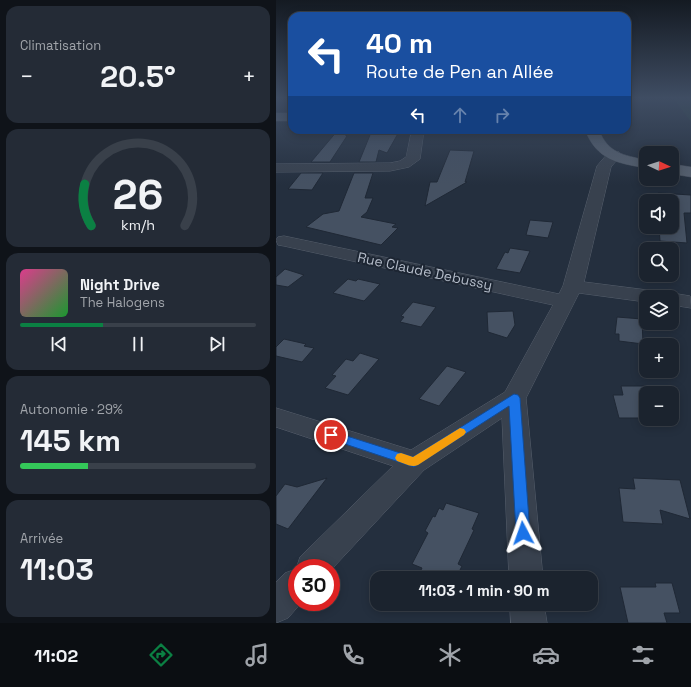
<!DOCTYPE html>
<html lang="fr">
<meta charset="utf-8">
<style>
:root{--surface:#1b232e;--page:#242b36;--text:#f1f3f6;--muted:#a0a4aa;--line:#39404a;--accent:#0b8043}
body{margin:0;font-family:"Space Grotesk",sans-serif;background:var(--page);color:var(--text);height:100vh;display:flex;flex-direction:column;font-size:15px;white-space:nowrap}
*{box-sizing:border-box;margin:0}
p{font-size:13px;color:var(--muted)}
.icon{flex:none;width:22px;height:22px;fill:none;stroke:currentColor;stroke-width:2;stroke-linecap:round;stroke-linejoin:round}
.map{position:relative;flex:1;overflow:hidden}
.panel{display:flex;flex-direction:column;gap:6px;padding:6px;background:#0f1319;width:276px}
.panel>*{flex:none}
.top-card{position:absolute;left:12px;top:12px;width:343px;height:122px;border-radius:12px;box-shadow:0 2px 10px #0003,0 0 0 1px var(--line);background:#1a4fa0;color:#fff;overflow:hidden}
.needle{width:26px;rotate:94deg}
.fabs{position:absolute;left:363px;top:146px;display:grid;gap:8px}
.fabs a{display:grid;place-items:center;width:40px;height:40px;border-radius:8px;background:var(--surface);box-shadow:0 2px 10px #0003,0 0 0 1px var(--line);font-size:20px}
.speed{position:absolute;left:12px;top:559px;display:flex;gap:8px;font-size:20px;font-weight:700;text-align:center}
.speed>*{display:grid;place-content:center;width:52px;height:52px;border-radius:50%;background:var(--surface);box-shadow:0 2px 10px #0003,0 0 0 1px var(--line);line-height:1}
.speed .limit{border:6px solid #d22;background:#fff;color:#111}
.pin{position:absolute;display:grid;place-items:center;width:34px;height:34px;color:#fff;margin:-17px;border:2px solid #fff;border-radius:50%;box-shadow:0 1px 4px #0007}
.me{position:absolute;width:44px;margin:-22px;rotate:356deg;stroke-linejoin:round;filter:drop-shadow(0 0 3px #0008)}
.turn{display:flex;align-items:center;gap:14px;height:84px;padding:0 12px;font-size:18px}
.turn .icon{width:52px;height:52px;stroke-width:2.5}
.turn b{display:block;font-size:28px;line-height:34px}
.lanes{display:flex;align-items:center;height:38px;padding:0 12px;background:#0003;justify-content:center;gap:20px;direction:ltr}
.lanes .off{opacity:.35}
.big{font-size:30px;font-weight:600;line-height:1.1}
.panel .widget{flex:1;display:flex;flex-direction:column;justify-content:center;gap:6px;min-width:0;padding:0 14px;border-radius:12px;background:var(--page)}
.panel .dial{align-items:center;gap:0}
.dial svg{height:104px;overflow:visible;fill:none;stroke:var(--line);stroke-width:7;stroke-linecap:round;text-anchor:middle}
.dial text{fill:var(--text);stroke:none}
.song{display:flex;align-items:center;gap:12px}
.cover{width:48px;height:48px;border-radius:6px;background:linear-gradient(135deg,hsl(330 70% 55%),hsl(130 70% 35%))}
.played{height:4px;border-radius:2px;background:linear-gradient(90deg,var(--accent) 35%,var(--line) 35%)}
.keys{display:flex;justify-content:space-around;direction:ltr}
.heat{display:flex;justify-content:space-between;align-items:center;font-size:22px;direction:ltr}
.charge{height:6px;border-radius:3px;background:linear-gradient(90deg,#34c759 29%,var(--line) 0)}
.trip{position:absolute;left:94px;top:571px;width:228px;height:40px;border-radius:12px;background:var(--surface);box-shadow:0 2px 10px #0003,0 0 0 1px var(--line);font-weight:600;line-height:40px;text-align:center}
.tab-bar{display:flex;height:64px;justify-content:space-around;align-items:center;background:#0b0e12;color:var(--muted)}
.tab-bar .icon{width:28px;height:28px}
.tab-bar .selected{color:var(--accent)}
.tab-bar b{font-size:18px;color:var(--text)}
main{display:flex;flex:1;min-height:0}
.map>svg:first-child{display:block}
.green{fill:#263c3f}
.building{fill:#455162;stroke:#1f2835}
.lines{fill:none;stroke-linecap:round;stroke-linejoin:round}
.minor-casing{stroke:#565f6c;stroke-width:1}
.major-casing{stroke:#414a57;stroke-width:1}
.minor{fill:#38414e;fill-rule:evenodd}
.major{fill:#56606e;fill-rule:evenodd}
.route{fill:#1a73e8;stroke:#114b97}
.slow{fill:#f59e0b}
.labels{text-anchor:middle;stroke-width:4;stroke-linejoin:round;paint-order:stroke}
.street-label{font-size:14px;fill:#b4bcc9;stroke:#1d2633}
</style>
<main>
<section class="panel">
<div class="widget"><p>Climatisation</p>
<div class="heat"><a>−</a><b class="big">20.5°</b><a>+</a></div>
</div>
<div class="widget dial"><svg viewBox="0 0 100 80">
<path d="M14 69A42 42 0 1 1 86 69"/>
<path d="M14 69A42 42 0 0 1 9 37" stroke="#0b8043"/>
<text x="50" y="56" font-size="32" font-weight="700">26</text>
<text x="50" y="72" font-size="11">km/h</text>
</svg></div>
<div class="widget">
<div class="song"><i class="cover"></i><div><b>Night Drive</b><p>The Halogens</p></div></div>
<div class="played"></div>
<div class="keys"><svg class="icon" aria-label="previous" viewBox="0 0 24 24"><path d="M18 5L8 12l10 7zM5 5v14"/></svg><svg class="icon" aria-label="pause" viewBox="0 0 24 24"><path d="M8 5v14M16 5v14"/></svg><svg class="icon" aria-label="next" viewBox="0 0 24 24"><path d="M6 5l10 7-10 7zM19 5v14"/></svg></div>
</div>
<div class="widget"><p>Autonomie · 29%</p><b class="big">145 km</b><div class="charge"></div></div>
<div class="widget"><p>Arrivée</p><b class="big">11:03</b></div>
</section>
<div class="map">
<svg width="415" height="623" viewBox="0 0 415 623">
<rect width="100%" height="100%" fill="#242f3e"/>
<!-- green -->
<path class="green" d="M397 98H415V122Z"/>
<!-- building -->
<g class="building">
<path d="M62 130 71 136 54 162H35Z"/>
<path d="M96 130H124L111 153 103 150 100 162H83Z"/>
<path d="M174 150 198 151 189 182H191L149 206 154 182H161Z"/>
<path d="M25 173H47L36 190 12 189Z"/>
<path d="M78 173H97L89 198H97L91 212 85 217 120 224 116 227 122 228 105 245 30 227 47 214 63 211Z"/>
<path d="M382 193 415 195V213H408L411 243 384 241 383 227H396V201H382Z"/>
<path d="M254 220 277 222 272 238 250 235Z"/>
<path d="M234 248 254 251 244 273 220 269 229 252 232 253Z"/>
<path d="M9 269 28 275 12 287 0 285V277Z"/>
<path d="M72 279 80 281 82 279 104 284 88 301 57 293Z"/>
<path d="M137 302 160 307 145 327 124 322 128 317 125 316Z"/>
<path d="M237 311 239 325 231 338 212 332 211 312Z"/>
<path d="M341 317 366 319 367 344 343 341V334H339Z"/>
<path d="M8 339 30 344 28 346 38 348 26 362 0 356V347Z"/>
<path d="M84 353 103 359 72 395 49 388 60 376 56 375 70 359 77 361Z"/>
<path d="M171 366 190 372 163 406 143 399Z"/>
<path d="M345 386H370V418H343L337 395H347Z"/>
<path d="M51 478 12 529 0 524V496L9 484 21 487Z"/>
<path d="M357 478 404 480 414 519 384 510 387 524 347 522 343 488 359 489Z"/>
<path d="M170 503 203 513 196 529 198 530 182 564 186 566 180 578H146L148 573 144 572 146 568 136 564 152 533 149 531 157 516 159 517 163 508 167 510Z"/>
<path d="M379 583H396L404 613H388L391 623H352L344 587H380Z"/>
</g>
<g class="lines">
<defs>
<g id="minor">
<path d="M136 130H148L144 159 133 167 114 171 0 172V164L114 163 124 161 130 157Z"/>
<path d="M338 151 343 152 345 155 335 167 308 282 379 291 386 293 388 296 396 293 414 296 415 308 396 305V297H370V302L303 293 250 398 267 578H233L226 418 148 470 55 570V568H21V602H26L12 618 0 623V582L9 573 20 569 24 557 117 466 0 427V408L135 450 229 392 277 305 8 246 2 245 0 240 2 237 8 236 283 294 287 286 321 166 333 152Z"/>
<path d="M234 604H268L271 623H235Z"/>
</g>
<g id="major">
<rect x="0" y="113" width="16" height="8"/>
<path d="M309 130H323C332 153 347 155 370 160V168C341 163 321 160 309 130Z"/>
<path d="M396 164 415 167V177L396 174Z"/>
</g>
</defs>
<!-- minor casing -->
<use href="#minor" class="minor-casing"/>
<!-- major casing -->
<use href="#major" class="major-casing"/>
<!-- minor -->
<use href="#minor" class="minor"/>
<!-- major -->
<use href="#major" class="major"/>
</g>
<!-- sky -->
<linearGradient id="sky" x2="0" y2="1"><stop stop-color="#141a22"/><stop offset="0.53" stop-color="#3f4d63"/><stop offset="1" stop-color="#3f4d63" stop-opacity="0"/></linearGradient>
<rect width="415" height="185" fill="url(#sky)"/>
<!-- route -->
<path class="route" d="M238 394 242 395 244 398 254 533 252 537 247 539 242 537 240 533 233 406 138 467 51 438 49 435 51 432 55 431 137 457Z"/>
<!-- slow -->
<path class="slow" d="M184 428 188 429 190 432 188 435 142 465C135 468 128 463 121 461L119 458 121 454 125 453 137 457Z"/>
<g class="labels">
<!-- street labels -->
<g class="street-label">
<text transform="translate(149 271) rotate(12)" y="5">Rue Claude Debussy</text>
</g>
</g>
</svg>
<div class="fabs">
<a><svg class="needle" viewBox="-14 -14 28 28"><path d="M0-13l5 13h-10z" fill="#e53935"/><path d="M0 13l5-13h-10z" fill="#a0a4aa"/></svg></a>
<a><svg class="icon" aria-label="sound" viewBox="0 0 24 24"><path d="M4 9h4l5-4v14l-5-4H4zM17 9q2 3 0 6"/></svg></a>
<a><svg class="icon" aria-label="search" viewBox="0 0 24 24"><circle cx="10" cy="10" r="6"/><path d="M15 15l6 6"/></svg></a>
<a><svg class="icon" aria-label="layers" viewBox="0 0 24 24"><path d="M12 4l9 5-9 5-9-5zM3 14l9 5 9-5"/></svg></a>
<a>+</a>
<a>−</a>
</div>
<div class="speed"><div class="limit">30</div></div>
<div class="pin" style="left:55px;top:435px;background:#d93025"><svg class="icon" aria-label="arrive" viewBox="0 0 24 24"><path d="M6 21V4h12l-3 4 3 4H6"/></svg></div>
<svg class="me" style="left:247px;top:533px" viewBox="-20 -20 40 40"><path d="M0-17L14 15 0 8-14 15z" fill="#1a73e8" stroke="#fff" stroke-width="4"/></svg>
<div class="trip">11:03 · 1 min · 90 m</div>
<div class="top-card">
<div class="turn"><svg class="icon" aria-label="left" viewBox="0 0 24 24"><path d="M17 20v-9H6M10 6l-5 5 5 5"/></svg><div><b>40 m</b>Route de Pen an Allée</div></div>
<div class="lanes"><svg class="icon" aria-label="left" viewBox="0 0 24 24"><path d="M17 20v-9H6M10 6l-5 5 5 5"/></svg><svg class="icon off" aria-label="ahead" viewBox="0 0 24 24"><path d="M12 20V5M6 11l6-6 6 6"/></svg><svg class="icon off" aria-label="right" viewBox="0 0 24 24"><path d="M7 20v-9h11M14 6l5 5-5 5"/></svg></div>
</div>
</div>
</main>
<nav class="tab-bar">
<b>11:02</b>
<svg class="icon selected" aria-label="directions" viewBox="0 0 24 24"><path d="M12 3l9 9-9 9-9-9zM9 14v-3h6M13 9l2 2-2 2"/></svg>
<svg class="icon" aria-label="music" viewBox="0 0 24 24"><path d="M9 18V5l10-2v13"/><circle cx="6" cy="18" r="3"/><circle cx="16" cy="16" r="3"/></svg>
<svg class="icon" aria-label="phone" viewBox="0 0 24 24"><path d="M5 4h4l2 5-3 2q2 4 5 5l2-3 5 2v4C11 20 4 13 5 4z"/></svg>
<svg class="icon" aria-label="climate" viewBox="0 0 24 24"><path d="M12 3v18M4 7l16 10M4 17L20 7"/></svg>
<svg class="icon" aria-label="car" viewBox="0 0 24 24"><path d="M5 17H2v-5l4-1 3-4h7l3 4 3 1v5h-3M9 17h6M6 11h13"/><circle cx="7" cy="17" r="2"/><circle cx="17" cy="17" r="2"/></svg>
<svg class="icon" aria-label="filters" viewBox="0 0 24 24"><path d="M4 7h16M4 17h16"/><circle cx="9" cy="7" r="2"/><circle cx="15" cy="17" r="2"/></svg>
</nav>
